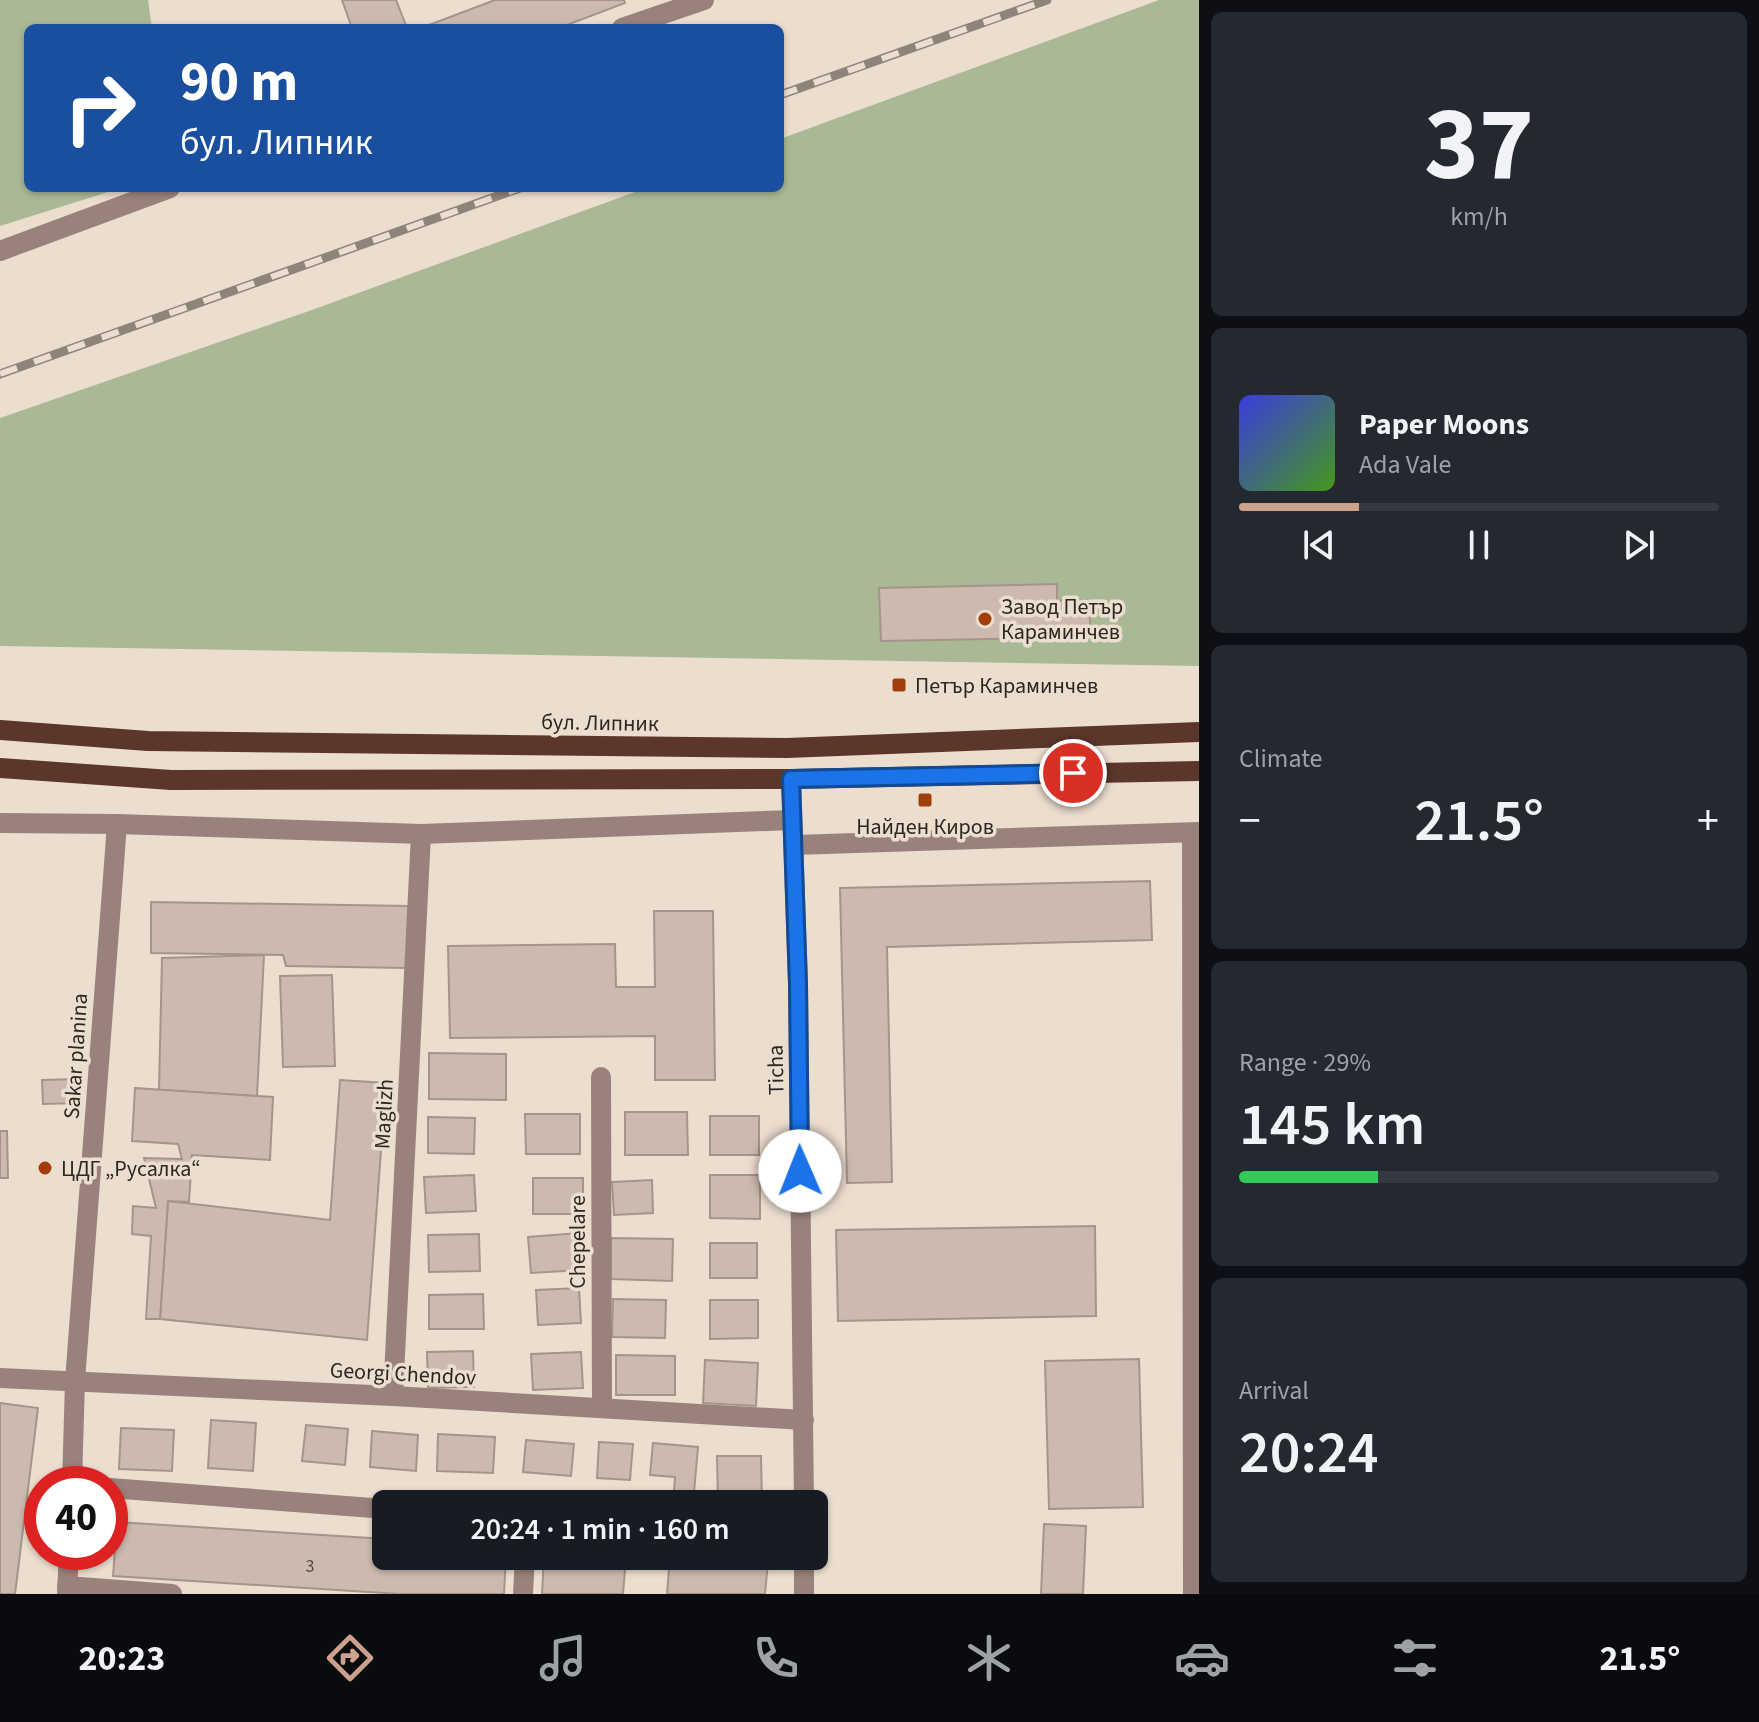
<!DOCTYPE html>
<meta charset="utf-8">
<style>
:root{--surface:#171b24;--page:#242831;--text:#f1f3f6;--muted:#9ea1a6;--line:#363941;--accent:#cda28c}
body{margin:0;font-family:"Source Sans 3",sans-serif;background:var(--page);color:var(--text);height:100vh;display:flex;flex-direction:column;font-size:30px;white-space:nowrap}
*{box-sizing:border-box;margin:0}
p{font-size:26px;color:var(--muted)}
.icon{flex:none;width:44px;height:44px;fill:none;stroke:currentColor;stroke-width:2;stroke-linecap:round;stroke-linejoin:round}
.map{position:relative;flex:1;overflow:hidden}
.side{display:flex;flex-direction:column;gap:12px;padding:12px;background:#0d0f14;width:560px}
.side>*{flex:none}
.guide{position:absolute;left:24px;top:24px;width:760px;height:168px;border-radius:12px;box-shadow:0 2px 6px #0004;background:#1a4fa0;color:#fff;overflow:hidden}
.speed{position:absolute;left:24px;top:1466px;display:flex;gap:16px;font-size:40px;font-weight:700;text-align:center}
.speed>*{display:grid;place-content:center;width:104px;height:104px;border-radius:50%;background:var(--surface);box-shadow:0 2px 6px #0004;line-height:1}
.speed .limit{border:12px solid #d22;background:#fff;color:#111}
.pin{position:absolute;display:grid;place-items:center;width:68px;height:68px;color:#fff;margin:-34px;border:4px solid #fff;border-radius:50%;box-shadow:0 2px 8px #0007}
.me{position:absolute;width:88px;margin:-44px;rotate:359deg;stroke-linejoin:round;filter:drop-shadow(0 0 6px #0008)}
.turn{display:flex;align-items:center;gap:28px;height:168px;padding:0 24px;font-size:36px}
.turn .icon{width:104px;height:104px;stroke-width:2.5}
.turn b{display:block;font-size:56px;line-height:68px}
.big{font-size:60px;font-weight:600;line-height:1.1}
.side .tile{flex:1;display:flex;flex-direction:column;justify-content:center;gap:12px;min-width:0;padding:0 28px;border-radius:12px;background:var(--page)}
.side .dial{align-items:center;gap:0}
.dial b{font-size:104px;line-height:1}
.song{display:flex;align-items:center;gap:24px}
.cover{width:96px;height:96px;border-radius:12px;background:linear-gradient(135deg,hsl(240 70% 55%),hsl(100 70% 35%))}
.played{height:8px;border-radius:4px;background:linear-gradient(90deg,var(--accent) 25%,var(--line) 25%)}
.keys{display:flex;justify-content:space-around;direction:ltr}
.heat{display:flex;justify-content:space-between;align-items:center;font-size:44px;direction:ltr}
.charge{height:12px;border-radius:6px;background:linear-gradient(90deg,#34c759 29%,var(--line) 0)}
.trip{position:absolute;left:372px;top:1490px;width:456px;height:80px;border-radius:12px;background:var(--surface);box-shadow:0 2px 6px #0004;font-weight:600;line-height:80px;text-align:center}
.dock{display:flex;height:128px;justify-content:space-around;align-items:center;background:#090b0e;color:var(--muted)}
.dock .icon{width:56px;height:56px}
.dock .on{color:var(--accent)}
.dock b{font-size:36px;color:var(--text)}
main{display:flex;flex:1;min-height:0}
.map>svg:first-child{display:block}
.green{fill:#a9b996}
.building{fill:#ccbaaf;stroke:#a5948a;stroke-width:2}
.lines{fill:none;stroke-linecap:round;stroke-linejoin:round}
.minor{stroke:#99827b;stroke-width:20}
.major{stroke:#5c362b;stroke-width:20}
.rail-casing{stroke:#8e847a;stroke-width:9}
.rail{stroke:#ecdecf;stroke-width:6;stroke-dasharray:18;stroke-linecap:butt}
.route-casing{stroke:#114b97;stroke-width:20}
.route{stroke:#1a73e8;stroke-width:14}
.poi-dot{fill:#a23e0b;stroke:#ecdecf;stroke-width:3}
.labels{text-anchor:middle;stroke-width:7;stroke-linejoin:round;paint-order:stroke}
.number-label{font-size:18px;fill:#554c45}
.poi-label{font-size:22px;fill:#2d2722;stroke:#ecdecf;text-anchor:start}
.street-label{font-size:22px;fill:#2d2722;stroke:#ecdecf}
</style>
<main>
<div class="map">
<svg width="1199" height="1594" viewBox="0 0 1199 1594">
<rect width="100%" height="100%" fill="#ecdecf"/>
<!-- green -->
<g class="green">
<path d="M0 0H148L152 28H28V188H121L0 226Z"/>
<path d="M1159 0H1199V666L0 646V418L309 311 646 188H780V139Z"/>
</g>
<!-- building -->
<g class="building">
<path d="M342 0H396L407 28H352Z"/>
<path d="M495 0H624L625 3 559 28H421Z"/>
<path d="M1057 584V601L1090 600V637L881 641 879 588Z"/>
<path d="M1150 881 1152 940 887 947 892 1182 847 1183 840 888Z"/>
<path d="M151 902 408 906 407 968 286 966 283 955 151 953Z"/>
<path d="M654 911H713L715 1080H655V1036L450 1038 448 946 615 944 616 987H655Z"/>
<path d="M264 955 257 1096 159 1090 162 958Z"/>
<path d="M332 975 335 1066 283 1067 280 976Z"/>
<path d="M429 1053 506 1054V1100L429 1099Z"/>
<path d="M78 1079 79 1103 43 1104 42 1080Z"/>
<path d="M340 1080 386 1083 367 1340 160 1319 168 1201 330 1220Z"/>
<path d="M135 1088 273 1097 270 1160 192 1155 189 1202 168 1201 160 1319H146L151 1236 132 1234 133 1206 156 1208 144 1158 182 1159 178 1144 132 1141Z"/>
<path d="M625 1112H687L688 1155H625Z"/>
<path d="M525 1114H580V1154H526Z"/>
<rect x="710" y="1116" width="49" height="39"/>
<path d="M428 1117 475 1118 474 1154 428 1153Z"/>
<path d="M0 1131H7L8 1178H0Z"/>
<path d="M474 1175 476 1211 426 1213 424 1177Z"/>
<path d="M710 1175H760V1219L710 1218Z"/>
<rect x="533" y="1178" width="50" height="36"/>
<path d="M652 1180 653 1213 614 1215 612 1182Z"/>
<path d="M1095 1226 1096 1316 838 1321 836 1230Z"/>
<path d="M579 1233 582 1270 531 1273 528 1237Z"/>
<path d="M479 1234 480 1271 429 1272 428 1235Z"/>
<path d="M611 1238 673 1239 672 1281 611 1279Z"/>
<rect x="710" y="1243" width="47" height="35"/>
<path d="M579 1288 581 1323 538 1325 536 1290Z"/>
<path d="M483 1294 484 1329H429V1295Z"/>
<path d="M613 1299 666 1300 665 1338 612 1337Z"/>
<path d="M710 1300H758V1338L710 1339Z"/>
<path d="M473 1351 474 1387 428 1388 427 1352Z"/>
<path d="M581 1352 583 1388 533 1390 531 1354Z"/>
<path d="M616 1355 675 1356V1395H616Z"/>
<path d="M1139 1359 1143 1507 1049 1509 1045 1361Z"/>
<path d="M705 1360 758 1363 756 1406 703 1403Z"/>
<path d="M0 1403 38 1408 15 1594H0Z"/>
<path d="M211 1420 256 1423 253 1471 208 1468Z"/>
<path d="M306 1425 348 1429 345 1465 302 1461Z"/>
<path d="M121 1428 174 1430 172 1471 119 1469Z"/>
<path d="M372 1431 418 1435 416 1471 370 1467Z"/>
<path d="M438 1434 495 1437 493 1473 437 1471Z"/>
<path d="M526 1440 574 1444 571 1476 523 1472Z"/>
<path d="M599 1442 633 1444 630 1480 597 1478Z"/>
<path d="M653 1443 698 1447 693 1504H673L675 1477 650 1475Z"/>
<path d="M717 1456H761L762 1504H718Z"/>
<path d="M117 1522 386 1539V1556H506L504 1594H400L113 1576Z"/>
<path d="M1044 1524 1086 1526 1083 1594H1041Z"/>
<path d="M544 1556 626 1557 623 1594H542Z"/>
<path d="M670 1556H706L768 1561 765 1594H667Z"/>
</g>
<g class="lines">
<!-- minor -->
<g class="minor">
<path d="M622 28 704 0"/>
<path d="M0 251 170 188"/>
<path d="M791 779 798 984 804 1504"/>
<path d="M0 823 117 824 421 834 792 820"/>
<path d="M1192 833 1193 1594"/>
<path d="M794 845 1199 832"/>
<path d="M601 1077 602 1408"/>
<path d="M0 1378 393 1396 804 1420"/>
<path d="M393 1396 421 834"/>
<path d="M72 1484 75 1381 117 824"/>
<path d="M110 1488 386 1509"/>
<path d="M804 1556V1594"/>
<path d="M67 1586 172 1594"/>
<path d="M67 1594 69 1552"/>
<path d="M523 1594 525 1556"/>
</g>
<!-- major -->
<g class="major">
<path d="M0 730 148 741 787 748 1199 732"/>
<path d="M0 768 171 780 791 779 1199 771"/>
</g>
<defs>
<g id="rail">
<path d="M780 95 1047 0"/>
<path d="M0 374 520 188"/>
</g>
</defs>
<!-- rail casing -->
<use href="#rail" class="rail-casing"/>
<!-- rail -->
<use href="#rail" class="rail"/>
</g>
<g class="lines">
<defs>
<path id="route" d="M800 1171 798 984 791 779 1073 773"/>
</defs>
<!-- route casing -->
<use href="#route" class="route-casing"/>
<!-- route -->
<use href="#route" class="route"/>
</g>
<!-- markers -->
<g class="poi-dot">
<circle cx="985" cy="619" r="8"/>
<rect x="891" y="677" width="16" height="16" rx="4"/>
<rect x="917" y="792" width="16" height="16" rx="4"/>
<circle cx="45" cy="1168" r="8"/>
</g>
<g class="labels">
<!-- number labels -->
<g class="number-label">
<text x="310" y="1572">3</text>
</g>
<!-- poi labels -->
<g class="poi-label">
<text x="1001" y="614">Завод Петър<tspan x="1001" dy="25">Караминчев</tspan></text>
<text x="915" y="693">Петър Караминчев</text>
<text x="925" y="834" text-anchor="middle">Найден Киров</text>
<text x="61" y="1176">ЦДГ „Русалка“</text>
</g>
<!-- street labels -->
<g class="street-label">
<text transform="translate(600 722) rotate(1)" y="8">бул. Липник</text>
<text transform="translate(75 1056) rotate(-86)" y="8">Sakar planina</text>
<text transform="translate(775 1070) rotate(-91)" y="8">Ticha</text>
<text transform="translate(383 1114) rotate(-87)" y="8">Maglizh</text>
<text transform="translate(577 1242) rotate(-90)" y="8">Chepelare</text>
<text transform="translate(403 1373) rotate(3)" y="8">Georgi Chendov</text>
</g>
</g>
</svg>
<div class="speed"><div class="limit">40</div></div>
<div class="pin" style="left:1073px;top:773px;background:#d93025"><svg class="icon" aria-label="arrive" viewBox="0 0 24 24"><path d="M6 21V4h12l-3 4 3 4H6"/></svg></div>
<svg class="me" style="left:800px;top:1171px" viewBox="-20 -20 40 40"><circle r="19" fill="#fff"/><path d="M0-13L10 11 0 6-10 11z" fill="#1a73e8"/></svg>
<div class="trip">20:24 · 1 min · 160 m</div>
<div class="guide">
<div class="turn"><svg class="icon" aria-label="right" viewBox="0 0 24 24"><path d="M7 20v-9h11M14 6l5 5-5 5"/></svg><div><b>90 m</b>бул. Липник</div></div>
</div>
</div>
<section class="side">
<div class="tile dial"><b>37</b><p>km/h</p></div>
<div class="tile">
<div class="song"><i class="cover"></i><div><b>Paper Moons</b><p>Ada Vale</p></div></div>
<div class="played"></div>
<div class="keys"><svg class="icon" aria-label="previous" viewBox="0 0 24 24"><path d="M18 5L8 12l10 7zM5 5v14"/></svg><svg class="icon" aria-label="pause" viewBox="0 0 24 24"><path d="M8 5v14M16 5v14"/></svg><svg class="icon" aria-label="next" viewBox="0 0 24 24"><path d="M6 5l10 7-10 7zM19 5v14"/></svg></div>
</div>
<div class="tile"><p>Climate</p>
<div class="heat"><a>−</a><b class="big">21.5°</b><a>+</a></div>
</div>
<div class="tile"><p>Range · 29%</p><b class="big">145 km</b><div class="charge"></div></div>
<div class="tile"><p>Arrival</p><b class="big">20:24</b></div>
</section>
</main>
<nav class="dock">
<b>20:23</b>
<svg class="icon on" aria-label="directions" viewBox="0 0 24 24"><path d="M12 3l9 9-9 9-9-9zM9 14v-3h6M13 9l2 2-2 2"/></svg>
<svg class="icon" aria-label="music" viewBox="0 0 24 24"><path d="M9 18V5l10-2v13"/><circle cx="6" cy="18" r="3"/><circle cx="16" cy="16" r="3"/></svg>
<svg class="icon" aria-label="phone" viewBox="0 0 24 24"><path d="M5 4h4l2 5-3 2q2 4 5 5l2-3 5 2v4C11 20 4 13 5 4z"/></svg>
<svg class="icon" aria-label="climate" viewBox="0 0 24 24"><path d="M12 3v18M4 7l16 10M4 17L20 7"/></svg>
<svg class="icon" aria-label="car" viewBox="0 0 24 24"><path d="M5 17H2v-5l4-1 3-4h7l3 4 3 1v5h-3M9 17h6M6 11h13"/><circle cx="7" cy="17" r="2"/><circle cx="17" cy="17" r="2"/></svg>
<svg class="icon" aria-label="filters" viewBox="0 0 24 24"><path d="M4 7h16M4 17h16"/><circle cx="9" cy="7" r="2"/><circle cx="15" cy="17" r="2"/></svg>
<b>21.5°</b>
</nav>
